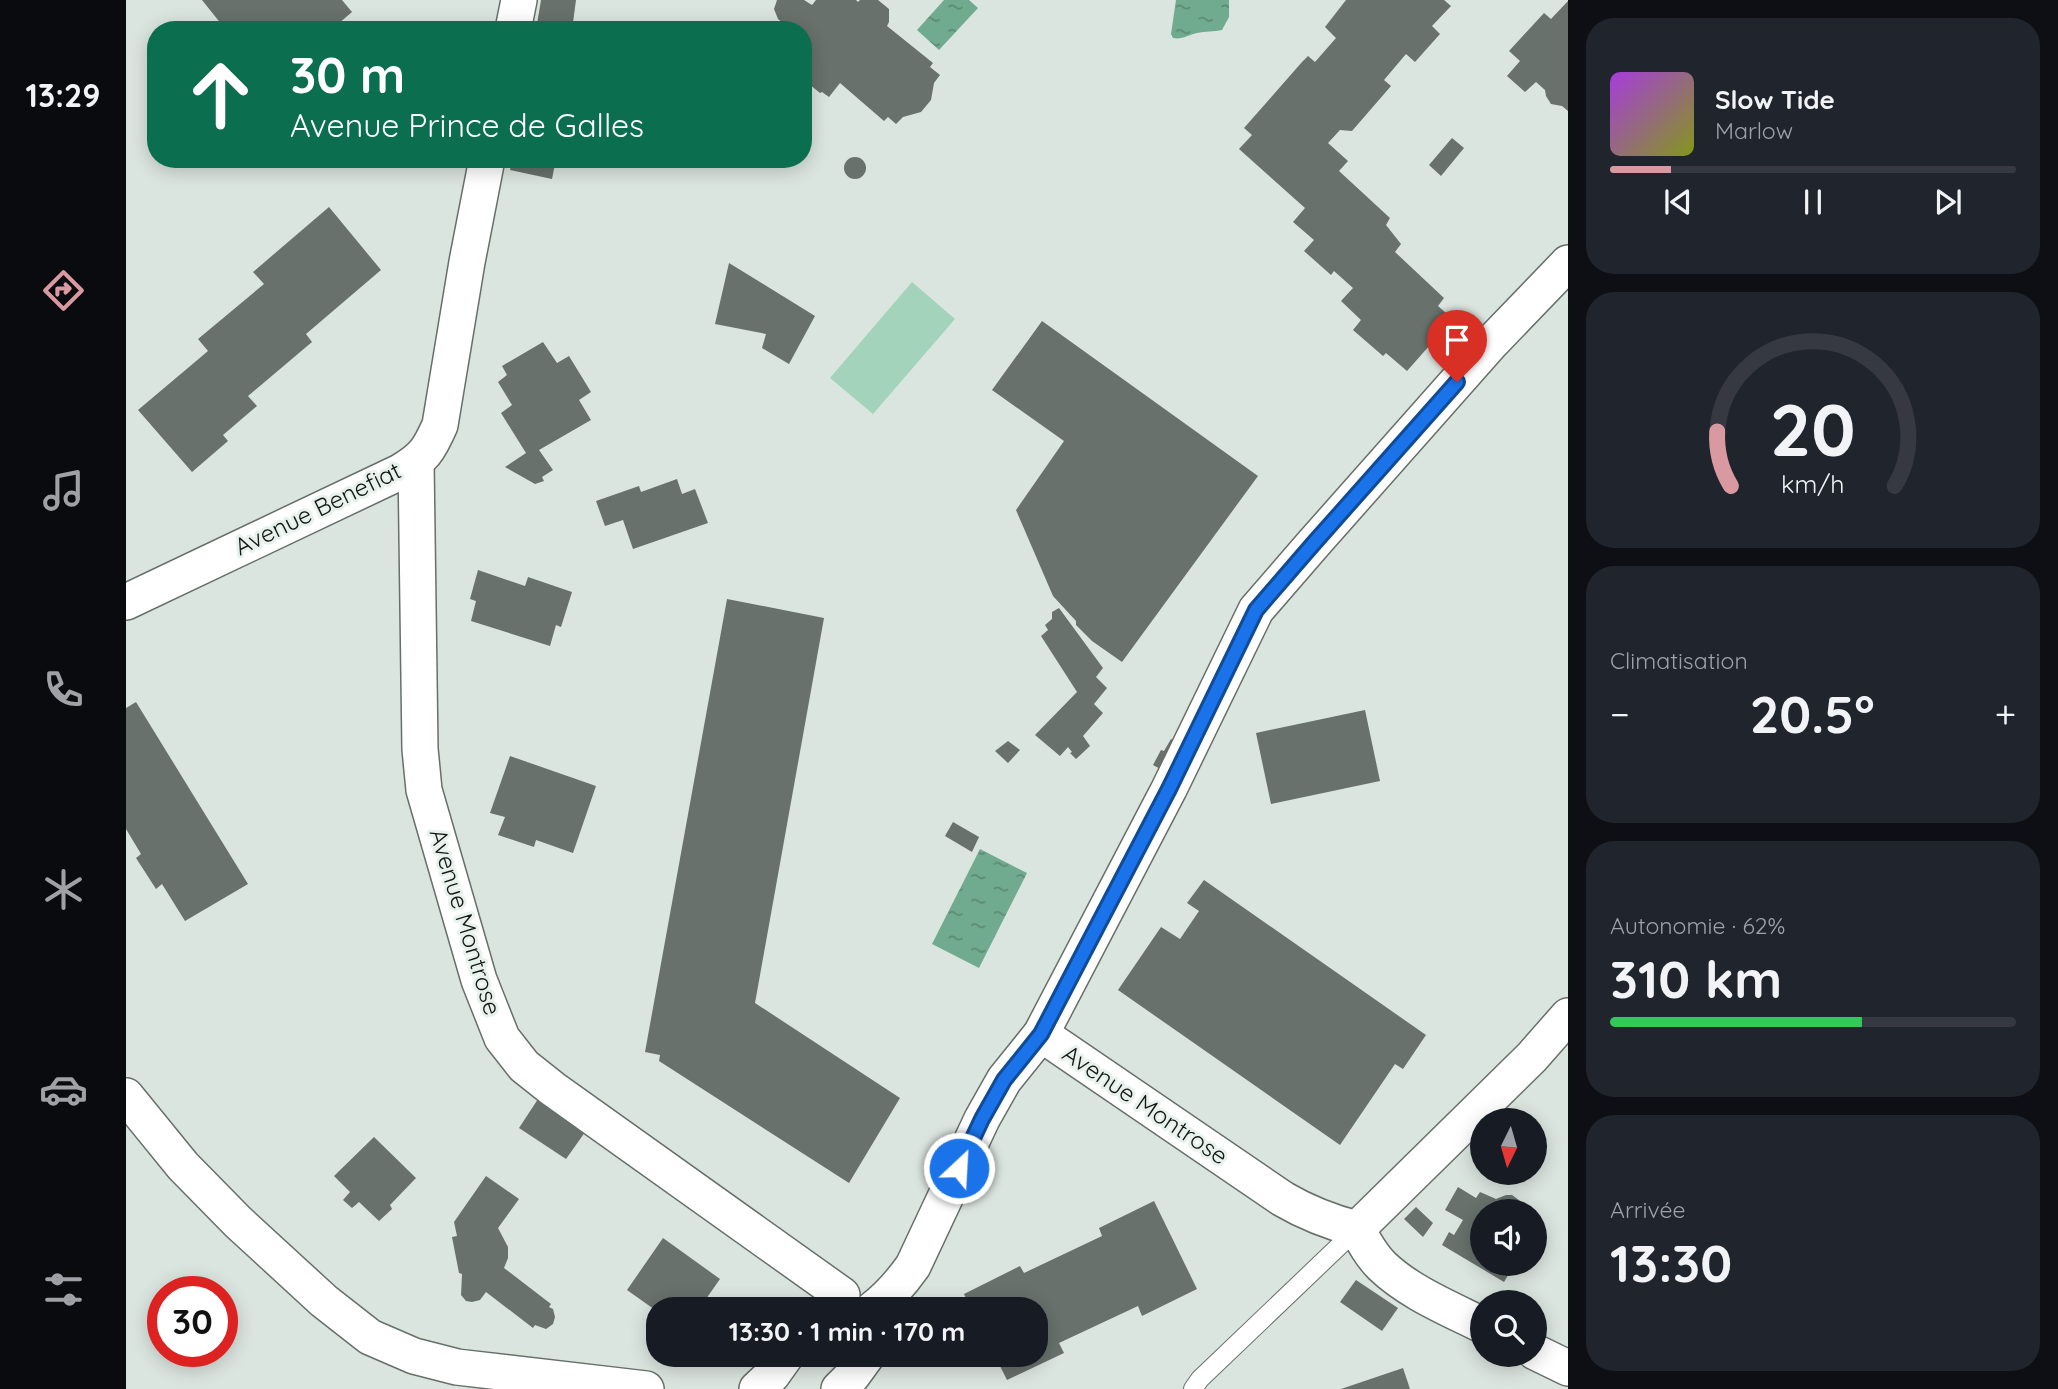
<!DOCTYPE html>
<html lang="fr">
<meta charset="utf-8">
<style>
:root{--surface:#171b24;--page:#20242c;--text:#f1f3f6;--muted:#9ea1a6;--line:#363941;--accent:#d999a0}
body{margin:0;font-family:Quicksand,sans-serif;background:var(--page);color:var(--text);height:100vh;display:flex;flex-direction:column;font-size:26px;white-space:nowrap}
*{box-sizing:border-box;margin:0}
p{font-size:23px;color:var(--muted)}
.icon{flex:none;width:38px;height:38px;fill:none;stroke:currentColor;stroke-width:2;stroke-linecap:round;stroke-linejoin:round}
.map{position:relative;flex:1;overflow:hidden}
.sheet{display:flex;flex-direction:column;gap:18px;padding:18px;background:#0d0f14;width:490px}
.sheet>*{flex:none}
.banner{position:absolute;left:21px;top:21px;width:665px;height:147px;border-radius:28px;box-shadow:0 4px 18px #0003;background:#0b6e4f;color:#fff;overflow:hidden}
.needle{width:46px;rotate:185deg}
.controls{position:absolute;left:1344px;top:1108px;display:grid;gap:14px}
.controls a{display:grid;place-items:center;width:77px;height:77px;border-radius:50%;background:var(--surface);box-shadow:0 4px 18px #0003;font-size:35px}
.speed{position:absolute;left:21px;top:1276px;display:flex;gap:14px;font-size:35px;font-weight:700;text-align:center}
.speed>*{display:grid;place-content:center;width:91px;height:91px;border-radius:50%;background:var(--surface);box-shadow:0 4px 18px #0003;line-height:1}
.speed .limit{border:10px solid #d22;background:#fff;color:#111}
.pin{position:absolute;display:grid;place-items:center;width:60px;height:60px;color:#fff;margin:-72px -30px;border-radius:50% 50% 50% 0;rotate:-45deg;box-shadow:0 0 7px #0007}
.pin .icon{rotate:45deg}
.me{position:absolute;width:77px;margin:-38px;rotate:25deg;stroke-linejoin:round;filter:drop-shadow(0 0 5px #0008)}
.turn{display:flex;align-items:center;gap:24px;height:147px;padding:0 28px;font-size:32px}
.turn .icon{width:91px;height:91px;stroke-width:2.5}
.turn b{display:block;font-size:49px;line-height:60px}
.big{font-size:52px;font-weight:700;line-height:1.1}
.sheet .widget{flex:1;display:flex;flex-direction:column;justify-content:center;gap:10px;min-width:0;padding:0 24px;border-radius:28px;background:var(--page)}
.sheet .dial{align-items:center;gap:0}
.dial svg{height:182px;overflow:visible;fill:none;stroke:var(--line);stroke-width:7;stroke-linecap:round;text-anchor:middle}
.dial text{fill:var(--text);stroke:none}
.song{display:flex;align-items:center;gap:21px}
.cover{width:84px;height:84px;border-radius:10px;background:linear-gradient(135deg,hsl(280 70% 55%),hsl(70 70% 35%))}
.played{height:7px;border-radius:4px;background:linear-gradient(90deg,var(--accent) 15%,var(--line) 15%)}
.keys{display:flex;justify-content:space-around;direction:ltr}
.heat{display:flex;justify-content:space-between;align-items:center;font-size:38px;direction:ltr}
.charge{height:10px;border-radius:5px;background:linear-gradient(90deg,#34c759 62%,var(--line) 0)}
.trip{position:absolute;left:520px;top:1297px;width:402px;height:70px;border-radius:28px;background:var(--surface);box-shadow:0 4px 18px #0003;font-weight:700;line-height:70px;text-align:center}
main{display:flex;flex:1;min-height:0}
.dock{display:flex;flex-direction:column;width:126px;justify-content:space-around;align-items:center;background:#090b0e;color:var(--muted)}
.dock .icon{width:49px;height:49px}
.dock .active{color:var(--accent)}
.dock b{font-size:32px;color:var(--text)}
.map>svg:first-child{display:block}
.green{fill:#a3d4bb}
.water{fill:url(#water-ripples)}
.building{fill:#68716c}
.lines{fill:none;stroke-linecap:round;stroke-linejoin:round}
.lane-casing{stroke:#666f6a;stroke-width:20}
.street-casing{stroke:#666f6a;stroke-width:38}
.lane{stroke:#fff;stroke-width:18}
.street{stroke:#fff;stroke-width:35}
.route-casing{stroke:#114b97;stroke-width:18}
.route{stroke:#1a73e8;stroke-width:12}
.labels{text-anchor:middle;stroke-width:6;stroke-linejoin:round;paint-order:stroke}
.street-label{font-size:24px;fill:#141715;stroke:#e8f2ed}
</style>
<main>
<nav class="dock">
<b>13:29</b>
<svg class="icon active" aria-label="directions" viewBox="0 0 24 24"><path d="M12 3l9 9-9 9-9-9zM9 14v-3h6M13 9l2 2-2 2"/></svg>
<svg class="icon" aria-label="music" viewBox="0 0 24 24"><path d="M9 18V5l10-2v13"/><circle cx="6" cy="18" r="3"/><circle cx="16" cy="16" r="3"/></svg>
<svg class="icon" aria-label="phone" viewBox="0 0 24 24"><path d="M5 4h4l2 5-3 2q2 4 5 5l2-3 5 2v4C11 20 4 13 5 4z"/></svg>
<svg class="icon" aria-label="climate" viewBox="0 0 24 24"><path d="M12 3v18M4 7l16 10M4 17L20 7"/></svg>
<svg class="icon" aria-label="car" viewBox="0 0 24 24"><path d="M5 17H2v-5l4-1 3-4h7l3 4 3 1v5h-3M9 17h6M6 11h13"/><circle cx="7" cy="17" r="2"/><circle cx="17" cy="17" r="2"/></svg>
<svg class="icon" aria-label="filters" viewBox="0 0 24 24"><path d="M4 7h16M4 17h16"/><circle cx="9" cy="7" r="2"/><circle cx="15" cy="17" r="2"/></svg>
</nav>
<div class="map">
<svg width="1442" height="1389" viewBox="0 0 1442 1389">
<defs>
<pattern id="water-ripples" width="26" height="14" patternUnits="userSpaceOnUse" patternTransform="scale(1.75)"><rect width="26" height="14" fill="#71ab8f"/><path d="M2 4q2-2 4 0t4 0M15 11q2-2 4 0t4 0" fill="none" stroke="#5c8a74"/></pattern>
</defs>
<rect width="100%" height="100%" fill="#dbe5df"/>
<!-- green -->
<path class="green" d="M786 282 829 319 747 414 704 378Z"/>
<!-- water -->
<g class="water">
<path d="M818 0H843L852 8 813 50 791 30Z"/>
<path d="M1050 0H1103V17L1096 30C1088 32 1079 31 1071 33 1062 35 1056 40 1047 38L1045 34Z"/>
<path d="M854 849 901 873 853 968 806 944Z"/>
</g>
<!-- building -->
<g class="building">
<path d="M76 0H216L226 12 205 30H100Z"/>
<path d="M415 0H450L446 30H410Z"/>
<path d="M651 0H678L686 5 690 0H730L732 2 734 0H752L763 9V22L761 26 807 63 804 67 814 75 808 83 805 100 795 112 777 117 770 124 762 117 758 121 714 83 703 97 696 92 694 93 678 80 679 78 677 77V64L682 58 677 54V30H665L652 19 648 9Z"/>
<path d="M1220 0H1318L1325 6 1306 26 1314 34 1289 62 1280 54 1258 80 1265 86 1226 131 1214 130 1202 143 1222 161 1213 171 1264 218 1260 225 1275 244 1269 252 1318 298 1312 306 1327 319 1281 371 1260 353 1257 356 1227 330 1235 320 1215 301 1227 288 1208 271 1205 275 1178 251 1188 240 1167 222 1179 208 1113 149 1126 135 1118 128 1176 62 1182 56 1189 62 1210 38 1199 27Z"/>
<path d="M1442 1V111L1436 106 1425 104 1420 96 1419 90 1410 82 1399 92 1381 76 1394 61 1383 51 1418 13 1425 19Z"/>
<path d="M1326 138 1338 148 1315 176 1303 165Z"/>
<circle cx="729" cy="168" r="11"/>
<path d="M386 159H430L426 179 384 170Z"/>
<path d="M203 207 255 270 180 334 186 342 122 396 131 406 97 435 102 441 66 472 12 410 82 351 72 339 138 284 127 272Z"/>
<path d="M603 263 689 316 663 364 636 348 640 334 589 324Z"/>
<path d="M916 321 1132 476 996 662 966 641 950 625V621L927 596 890 510 938 441 866 390Z"/>
<path d="M417 342 431 363 443 356 465 392 453 400 465 420 413 450 427 470 416 477 418 481 409 484 379 467 400 453 375 413 386 405 372 382 381 375 376 366Z"/>
<path d="M551 479 556 494 569 489 582 523 507 549 497 520 479 526 470 501 513 486 515 492Z"/>
<path d="M352 570 399 586 402 577 446 592 435 627 430 625 424 646 345 621 350 601 344 599Z"/>
<path d="M601 599 698 618 629 1003 774 1098 723 1183 533 1061 534 1055 519 1052Z"/>
<path d="M933 608 977 668 970 677 981 688 968 704 977 713 957 736 964 746 950 759 944 753 946 752 942 747 934 756 909 735 951 692 915 636 922 630 919 625 926 619V612Z"/>
<path d="M10 702 122 884 59 921 36 884 30 889 10 858 15 854 0 829V708Z"/>
<path d="M1239 710 1254 781 1145 804 1130 733Z"/>
<path d="M1045 739 1052 743 1038 771 1027 765 1035 750 1038 751Z"/>
<path d="M882 741 894 750 882 763 869 751Z"/>
<path d="M384 756 470 786 447 853 410 840 408 847 372 835 379 817 364 813Z"/>
<path d="M827 822 853 837 846 852 819 836Z"/>
<path d="M1078 880 1300 1035 1277 1069 1269 1064 1214 1145 992 990 1035 927 1054 939 1073 911 1061 903Z"/>
<path d="M414 1096 462 1128 440 1159 393 1128Z"/>
<path d="M248 1137 290 1178 264 1205 266 1209 253 1221 233 1202 226 1208 217 1200 224 1192 208 1176Z"/>
<path d="M360 1176 393 1199 372 1228 382 1247V1258L378 1268 425 1304 423 1307 427 1309 429 1317 427 1324 420 1329 409 1325 407 1328 360 1292 354 1300 346 1302 340 1301 335 1295 336 1274 333 1273 326 1237 331 1236 328 1222Z"/>
<path d="M1332 1187 1350 1198 1354 1192 1370 1199 1380 1195H1386L1397 1203 1398 1211H1356V1264H1389L1378 1282 1316 1245 1323 1232 1328 1235 1337 1220 1319 1210Z"/>
<path d="M1028 1201 1071 1289 1016 1316 1012 1306 933 1343 938 1353 881 1380 868 1354H910V1309H845L838 1294 894 1266 898 1273 976 1236 973 1228Z"/>
<path d="M1290 1207 1307 1223 1297 1237 1278 1219Z"/>
<path d="M537 1238 594 1279 573 1309H532V1312L501 1290Z"/>
<path d="M1230 1280 1272 1308 1256 1331 1214 1302Z"/>
<path d="M1277 1368 1284 1389H1215Z"/>
</g>
<g class="lines">
<defs>
<path id="lane" d="M1067 1389 1074 1379 1231 1229"/>
<g id="street">
<path d="M387 30 393 0"/>
<path d="M290 462 294 749 298 790 353 980 376 1038 398 1066 427 1089 716 1295"/>
<path d="M0 602 274 472C298 458 303 450 314 425L341 262 361 159"/>
<path d="M915 1034 1157 1199C1181 1213 1204 1222 1231 1229 1238 1242 1245 1255 1256 1266 1283 1292 1322 1308 1356 1325"/>
<path d="M0 1096 57 1166 112 1222 198 1301 244 1337 288 1356 331 1367 520 1389"/>
<path d="M1231 1229 1406 1057 1442 1016"/>
<path d="M747 1309C764 1296 775 1283 787 1266L856 1119 878 1080 915 1034 1043 789 1130 610 1188 543 1366 342 1442 263"/>
<path d="M1409 1352 1442 1368"/>
<path d="M631 1389 646 1375 661 1354"/>
<path d="M713 1389 726 1376 742 1354"/>
</g>
</defs>
<!-- lane casing -->
<use href="#lane" class="lane-casing"/>
<!-- street casing -->
<use href="#street" class="street-casing"/>
<!-- lane -->
<use href="#lane" class="lane"/>
<!-- street -->
<use href="#street" class="street"/>
</g>
<g class="lines">
<defs>
<path id="route" d="M833 1168 856 1119 878 1080 915 1034 1043 789 1130 610 1188 543 1331 382"/>
</defs>
<!-- route casing -->
<use href="#route" class="route-casing"/>
<!-- route -->
<use href="#route" class="route"/>
</g>
<g class="labels">
<!-- street labels -->
<g class="street-label">
<text transform="translate(192 509) rotate(-26)" y="8">Avenue Benefiat</text>
<text transform="translate(339 922) rotate(73)" y="8">Avenue Montrose</text>
<text transform="translate(1019 1105) rotate(34)" y="8">Avenue Montrose</text>
</g>
</g>
</svg>
<div class="controls">
<a><svg class="needle" viewBox="-14 -14 28 28"><path d="M0-13l5 13h-10z" fill="#e53935"/><path d="M0 13l5-13h-10z" fill="#9ea1a6"/></svg></a>
<a><svg class="icon" aria-label="sound" viewBox="0 0 24 24"><path d="M4 9h4l5-4v14l-5-4H4zM17 9q2 3 0 6"/></svg></a>
<a><svg class="icon" aria-label="search" viewBox="0 0 24 24"><circle cx="10" cy="10" r="6"/><path d="M15 15l6 6"/></svg></a>
</div>
<div class="speed"><div class="limit">30</div></div>
<div class="pin" style="left:1331px;top:382px;background:#d93025"><svg class="icon" aria-label="arrive" viewBox="0 0 24 24"><path d="M6 21V4h12l-3 4 3 4H6"/></svg></div>
<svg class="me" style="left:833px;top:1168px" viewBox="-20 -20 40 40"><circle r="17" fill="#1a73e8" stroke="#fff" stroke-width="3"/><path d="M0-11L8 9 0 5-8 9z" fill="#fff"/></svg>
<div class="trip">13:30 · 1 min · 170 m</div>
<div class="banner">
<div class="turn"><svg class="icon" aria-label="ahead" viewBox="0 0 24 24"><path d="M12 20V5M6 11l6-6 6 6"/></svg><div><b>30 m</b>Avenue Prince de Galles</div></div>
</div>
</div>
<section class="sheet">
<div class="widget">
<div class="song"><i class="cover"></i><div><b>Slow Tide</b><p>Marlow</p></div></div>
<div class="played"></div>
<div class="keys"><svg class="icon" aria-label="previous" viewBox="0 0 24 24"><path d="M18 5L8 12l10 7zM5 5v14"/></svg><svg class="icon" aria-label="pause" viewBox="0 0 24 24"><path d="M8 5v14M16 5v14"/></svg><svg class="icon" aria-label="next" viewBox="0 0 24 24"><path d="M6 5l10 7-10 7zM19 5v14"/></svg></div>
</div>
<div class="widget dial"><svg viewBox="0 0 100 80">
<path d="M14 69A42 42 0 1 1 86 69"/>
<path d="M14 69A42 42 0 0 1 8 45" stroke="#d999a0"/>
<text x="50" y="56" font-size="32" font-weight="700">20</text>
<text x="50" y="72" font-size="11">km/h</text>
</svg></div>
<div class="widget"><p>Climatisation</p>
<div class="heat"><a>−</a><b class="big">20.5°</b><a>+</a></div>
</div>
<div class="widget"><p>Autonomie · 62%</p><b class="big">310 km</b><div class="charge"></div></div>
<div class="widget"><p>Arrivée</p><b class="big">13:30</b></div>
</section>
</main>
